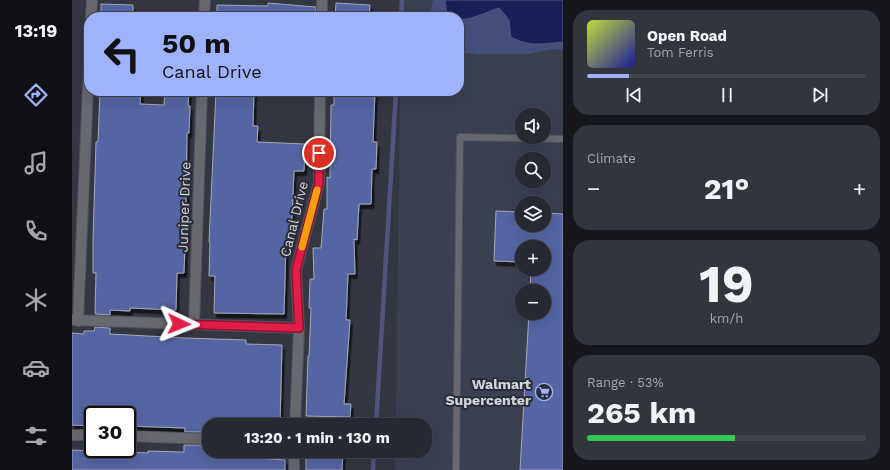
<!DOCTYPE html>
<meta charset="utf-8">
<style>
:root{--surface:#262932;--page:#32353e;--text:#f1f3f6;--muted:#a4a6ac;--line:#42454d;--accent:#9fb3fd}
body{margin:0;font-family:"Work Sans",sans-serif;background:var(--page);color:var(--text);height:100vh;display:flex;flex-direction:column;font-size:15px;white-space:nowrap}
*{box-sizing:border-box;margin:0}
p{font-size:13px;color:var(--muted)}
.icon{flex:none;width:22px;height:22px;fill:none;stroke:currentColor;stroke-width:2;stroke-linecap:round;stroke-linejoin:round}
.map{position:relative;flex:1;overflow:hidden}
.sheet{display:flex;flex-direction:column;gap:10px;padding:10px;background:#15171c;width:327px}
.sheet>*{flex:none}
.banner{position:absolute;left:12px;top:12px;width:380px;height:84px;border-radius:16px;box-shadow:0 4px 16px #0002,0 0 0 1px var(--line);background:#9fb3fd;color:#111;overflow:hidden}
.controls{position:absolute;left:443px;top:108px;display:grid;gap:8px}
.controls a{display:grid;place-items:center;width:36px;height:36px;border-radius:50%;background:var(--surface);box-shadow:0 4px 16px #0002,0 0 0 1px var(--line);font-size:20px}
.speed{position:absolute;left:12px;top:406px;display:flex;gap:8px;font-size:20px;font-weight:700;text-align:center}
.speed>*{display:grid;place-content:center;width:52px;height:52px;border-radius:50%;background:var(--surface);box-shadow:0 4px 16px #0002,0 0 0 1px var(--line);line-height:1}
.speed .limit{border:2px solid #111;border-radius:6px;background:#fff;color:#111}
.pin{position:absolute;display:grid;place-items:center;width:34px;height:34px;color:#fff;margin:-17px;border:2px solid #fff;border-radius:50%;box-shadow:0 1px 4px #0007}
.me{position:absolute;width:44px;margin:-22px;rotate:92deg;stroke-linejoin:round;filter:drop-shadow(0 0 3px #0008)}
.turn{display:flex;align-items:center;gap:14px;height:84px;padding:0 12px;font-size:18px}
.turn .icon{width:52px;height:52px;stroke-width:2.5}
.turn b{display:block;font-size:28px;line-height:34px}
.big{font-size:30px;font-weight:700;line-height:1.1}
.sheet .widget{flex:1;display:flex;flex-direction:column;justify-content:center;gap:6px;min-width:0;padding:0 14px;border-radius:16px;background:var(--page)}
.sheet .dial{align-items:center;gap:0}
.dial b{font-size:52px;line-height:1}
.song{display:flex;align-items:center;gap:12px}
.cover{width:48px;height:48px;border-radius:6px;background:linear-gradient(135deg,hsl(70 70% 55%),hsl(240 70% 35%))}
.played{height:4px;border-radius:2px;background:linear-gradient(90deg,var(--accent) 15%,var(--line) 15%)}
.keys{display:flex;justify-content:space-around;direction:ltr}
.heat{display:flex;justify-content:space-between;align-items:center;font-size:22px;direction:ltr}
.charge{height:6px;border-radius:3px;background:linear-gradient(90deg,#34c759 53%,var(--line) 0)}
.trip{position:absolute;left:130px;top:418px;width:230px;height:40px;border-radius:16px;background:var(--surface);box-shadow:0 4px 16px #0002,0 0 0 1px var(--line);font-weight:700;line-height:40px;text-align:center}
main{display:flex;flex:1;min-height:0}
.dock{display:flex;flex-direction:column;width:72px;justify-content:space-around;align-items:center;background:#0f1014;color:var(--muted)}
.dock .icon{width:28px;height:28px}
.dock .current{color:var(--accent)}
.dock b{font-size:18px;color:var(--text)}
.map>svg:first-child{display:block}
.built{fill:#3b4051;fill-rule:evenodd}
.green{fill:#444f7c}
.water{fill:#182058;stroke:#505680}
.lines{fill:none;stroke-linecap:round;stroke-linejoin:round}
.stream{stroke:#505680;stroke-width:4.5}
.building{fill:#5565a3;stroke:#a4a8b6;filter:url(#shadow)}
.lane-casing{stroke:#50535e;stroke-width:8}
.street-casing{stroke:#50535e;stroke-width:12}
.lane{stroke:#67696f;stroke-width:6}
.street{stroke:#67696f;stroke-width:10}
.route-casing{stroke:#92132f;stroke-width:10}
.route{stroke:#e11d48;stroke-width:7}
.slow{stroke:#f59e0b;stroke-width:7}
.labels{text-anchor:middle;stroke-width:4;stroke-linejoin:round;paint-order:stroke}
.street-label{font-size:14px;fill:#d3d5dc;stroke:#292d37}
.poi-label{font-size:14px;font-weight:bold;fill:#d3d5dc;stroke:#292d37;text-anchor:end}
</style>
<main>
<nav class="dock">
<b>13:19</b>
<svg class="icon current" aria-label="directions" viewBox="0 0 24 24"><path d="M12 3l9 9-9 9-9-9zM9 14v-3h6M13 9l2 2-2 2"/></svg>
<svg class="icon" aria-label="music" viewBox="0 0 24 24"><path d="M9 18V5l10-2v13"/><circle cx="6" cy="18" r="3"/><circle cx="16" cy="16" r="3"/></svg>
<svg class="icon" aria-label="phone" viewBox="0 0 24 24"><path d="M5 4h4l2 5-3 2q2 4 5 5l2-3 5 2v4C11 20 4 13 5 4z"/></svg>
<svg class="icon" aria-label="climate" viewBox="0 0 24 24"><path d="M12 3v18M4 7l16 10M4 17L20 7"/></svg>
<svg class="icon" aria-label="car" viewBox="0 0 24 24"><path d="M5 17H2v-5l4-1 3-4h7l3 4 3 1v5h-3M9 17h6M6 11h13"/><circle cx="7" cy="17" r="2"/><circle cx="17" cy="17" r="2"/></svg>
<svg class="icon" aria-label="filters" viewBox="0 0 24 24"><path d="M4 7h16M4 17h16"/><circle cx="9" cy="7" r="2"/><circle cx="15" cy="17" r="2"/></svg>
</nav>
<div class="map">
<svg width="491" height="470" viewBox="0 0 491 470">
<defs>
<filter id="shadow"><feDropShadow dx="2.5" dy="4.5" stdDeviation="0" flood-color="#0009"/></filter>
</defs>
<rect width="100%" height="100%" fill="#333742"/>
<!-- built -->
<g class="built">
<path d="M329 0H361L357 17H329Z"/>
<path d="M479 49 491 50V470H323V451H353V425H324L328 91H387V53L404 54H457ZM450 115H472V137H450ZM450 159H472V181H450ZM450 203H472V225H450ZM450 247H472V269H450ZM450 291H472V313H450Z"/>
</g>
<!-- green -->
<g class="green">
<path d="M361 0H373L375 17H357Z"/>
<path d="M428 8 437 20 439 37 476 43 491 42V50L479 49 457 54H404L387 53V19C398 21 416 11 428 8Z"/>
</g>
<!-- water -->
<path class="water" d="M373 0H491V42C471 44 457 47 439 37L437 20 427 8C416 11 398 21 387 19V17H375Z"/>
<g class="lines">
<!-- stream -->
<g class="stream">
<path d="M329 17 330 0"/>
<path d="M304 425 324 91"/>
<path d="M301 470 302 451"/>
</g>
</g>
<!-- building -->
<g class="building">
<path d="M196 3 244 7V17H145V5L196 6Z"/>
<path d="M264 3 298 5 297 17H263Z"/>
<path d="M29 4 61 5V17H29Z"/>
<path d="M28 91H69L68 104 92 105 93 91H117L116 106H118L117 133H115L114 204H113L111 246H113L112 273H105L104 310 58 308V311L38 310V315L23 314 24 273H21V239L24 142H26Z"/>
<path d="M144 91H182L181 126H186L185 142 233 144 232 171H222L219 242H214L212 314 142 313 143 276H137L138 242H137Z"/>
<path d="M262 91H303L301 142H305L304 169H300L299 204H287L285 240 282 239 283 274H276L274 320H278L272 404H279L278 417 234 416 236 356H237L239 308H237L238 279H242L241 248H249L252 209H255V177L258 178 259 105H262Z"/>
<path d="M424 211 450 212V225H472V213L491 214V470H448L457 313H472V291H458L459 269H472V247H450V262L422 261Z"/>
<path d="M23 327 38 328V334L114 338 174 340V344L210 345 208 425H137L136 432H113V428L55 426V415H21V426L0 425V333L12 334V331H22Z"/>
<path d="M112 445H136V454L170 455V457L213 460V470H0V450L76 453V451L109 452H112Z"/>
<path d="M234 451H271L270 470H234Z"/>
</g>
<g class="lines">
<defs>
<path id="lane" d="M384 470 388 137 491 139"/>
<g id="street">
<path d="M19 17 20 0"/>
<path d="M132 17 133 0"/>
<path d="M250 17V0"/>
<path d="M0 320 227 328"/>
<path d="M6 321 17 64"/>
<path d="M122 324 130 91"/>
<path d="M223 425 227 328 224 270 247 183 248 91"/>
<path d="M0 435H21"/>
<path d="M55 436 137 439"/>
<path d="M222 470V451"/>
</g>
</defs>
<!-- lane casing -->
<use href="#lane" class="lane-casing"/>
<!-- street casing -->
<use href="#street" class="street-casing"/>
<!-- lane -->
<use href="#lane" class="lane"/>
<!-- street -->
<use href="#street" class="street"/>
</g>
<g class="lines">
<defs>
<path id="route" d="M107 324 227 328 224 270 247 183V153"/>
</defs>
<!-- route casing -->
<use href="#route" class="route-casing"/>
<!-- route -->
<use href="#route" class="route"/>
<!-- slow -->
<path class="slow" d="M230 247 245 190"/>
</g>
<!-- icons -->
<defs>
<symbol id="supermarket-ring" viewBox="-11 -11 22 22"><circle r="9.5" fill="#292d37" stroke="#9fb3fd" stroke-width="1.5"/><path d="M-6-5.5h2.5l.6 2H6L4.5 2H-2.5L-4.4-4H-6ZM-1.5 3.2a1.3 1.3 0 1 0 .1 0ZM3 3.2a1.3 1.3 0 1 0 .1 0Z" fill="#9fb3fd"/></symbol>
</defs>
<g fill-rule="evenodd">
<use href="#supermarket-ring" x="462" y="382" width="20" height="20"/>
</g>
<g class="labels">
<!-- street labels -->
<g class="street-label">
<text transform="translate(112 207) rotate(-88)" y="5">Juniper Drive</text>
<text transform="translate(222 219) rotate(-76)" y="5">Canal Drive</text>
</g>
<!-- poi labels -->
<g class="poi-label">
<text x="459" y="389">Walmart<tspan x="459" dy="16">Supercenter</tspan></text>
</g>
</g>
</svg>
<div class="controls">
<a><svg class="icon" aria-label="sound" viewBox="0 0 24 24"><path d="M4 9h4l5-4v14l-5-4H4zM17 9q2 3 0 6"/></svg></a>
<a><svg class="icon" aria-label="search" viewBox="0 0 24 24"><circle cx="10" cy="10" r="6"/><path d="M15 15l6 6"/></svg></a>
<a><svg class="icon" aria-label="layers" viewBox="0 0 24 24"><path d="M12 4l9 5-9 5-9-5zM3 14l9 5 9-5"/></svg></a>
<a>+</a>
<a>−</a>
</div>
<div class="speed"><div class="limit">30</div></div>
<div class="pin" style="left:247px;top:153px;background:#d93025"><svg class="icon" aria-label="arrive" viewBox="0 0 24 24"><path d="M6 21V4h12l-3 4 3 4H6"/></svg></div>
<svg class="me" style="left:107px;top:324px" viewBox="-20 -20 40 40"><path d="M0-17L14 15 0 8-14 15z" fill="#e11d48" stroke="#fff" stroke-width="4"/></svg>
<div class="trip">13:20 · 1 min · 130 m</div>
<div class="banner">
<div class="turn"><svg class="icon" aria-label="left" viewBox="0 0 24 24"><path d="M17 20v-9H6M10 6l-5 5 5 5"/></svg><div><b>50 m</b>Canal Drive</div></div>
</div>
</div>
<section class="sheet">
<div class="widget">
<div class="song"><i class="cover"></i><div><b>Open Road</b><p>Tom Ferris</p></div></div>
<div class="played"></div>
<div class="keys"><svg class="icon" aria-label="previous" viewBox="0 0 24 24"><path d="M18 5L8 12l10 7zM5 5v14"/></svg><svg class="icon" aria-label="pause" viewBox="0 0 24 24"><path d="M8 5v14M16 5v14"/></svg><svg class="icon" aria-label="next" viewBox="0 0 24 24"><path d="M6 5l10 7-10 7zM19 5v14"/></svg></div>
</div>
<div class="widget"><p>Climate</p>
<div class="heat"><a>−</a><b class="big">21°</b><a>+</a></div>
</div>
<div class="widget dial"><b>19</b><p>km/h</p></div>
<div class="widget"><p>Range · 53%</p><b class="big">265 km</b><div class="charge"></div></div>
</section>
</main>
